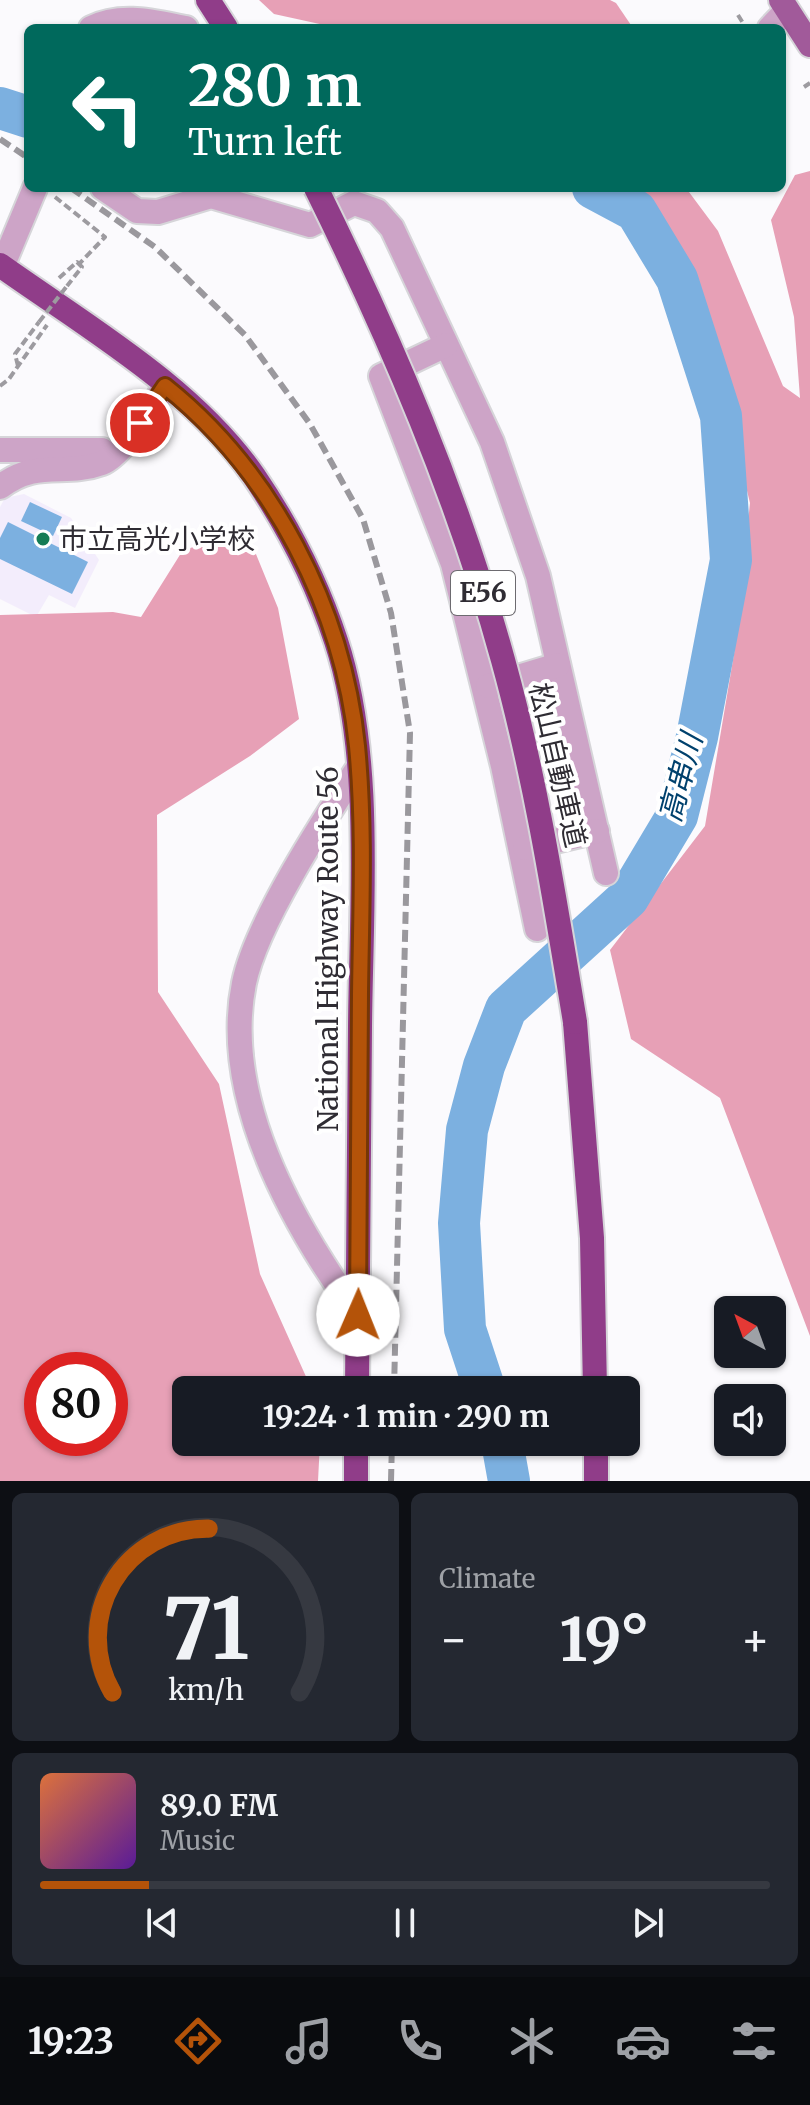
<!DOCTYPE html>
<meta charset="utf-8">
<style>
:root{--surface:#171b24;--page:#242831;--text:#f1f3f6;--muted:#9ea1a6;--line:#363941;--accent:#b45309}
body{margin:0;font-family:Merriweather,"Noto Sans JP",serif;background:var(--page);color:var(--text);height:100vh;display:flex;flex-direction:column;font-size:30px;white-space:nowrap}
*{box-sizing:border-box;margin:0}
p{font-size:26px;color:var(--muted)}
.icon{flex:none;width:44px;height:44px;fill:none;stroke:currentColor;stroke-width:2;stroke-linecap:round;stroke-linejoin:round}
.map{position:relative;height:1481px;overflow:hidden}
.side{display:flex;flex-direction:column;gap:12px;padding:12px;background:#0d0f14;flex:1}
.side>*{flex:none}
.top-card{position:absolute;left:24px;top:24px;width:762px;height:168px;border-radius:12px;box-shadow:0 2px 6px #0004;background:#00695c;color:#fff;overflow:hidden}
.needle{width:52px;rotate:319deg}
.controls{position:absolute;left:714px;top:1296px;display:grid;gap:16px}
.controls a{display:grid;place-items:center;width:72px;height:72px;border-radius:12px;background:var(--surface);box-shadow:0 2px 6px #0004;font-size:40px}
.speed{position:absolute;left:24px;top:1352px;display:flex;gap:16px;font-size:40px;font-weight:700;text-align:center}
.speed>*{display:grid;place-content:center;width:104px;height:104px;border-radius:50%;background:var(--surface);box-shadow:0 2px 6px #0004;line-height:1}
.speed .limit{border:12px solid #d22;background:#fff;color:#111}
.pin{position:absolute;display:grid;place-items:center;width:68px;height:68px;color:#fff;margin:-34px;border:4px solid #fff;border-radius:50%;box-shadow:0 2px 8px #0007}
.me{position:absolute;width:88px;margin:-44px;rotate:1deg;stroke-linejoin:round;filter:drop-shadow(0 0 6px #0008)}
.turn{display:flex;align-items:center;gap:28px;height:168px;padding:0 32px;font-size:36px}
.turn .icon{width:104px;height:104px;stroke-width:2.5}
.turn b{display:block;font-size:56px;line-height:68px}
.big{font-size:60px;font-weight:700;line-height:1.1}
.side .tile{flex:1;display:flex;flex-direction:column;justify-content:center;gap:12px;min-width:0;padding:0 28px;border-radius:12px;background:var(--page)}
.side .dial{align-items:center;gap:0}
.dial svg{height:208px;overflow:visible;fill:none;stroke:var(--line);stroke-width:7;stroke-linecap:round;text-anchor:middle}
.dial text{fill:var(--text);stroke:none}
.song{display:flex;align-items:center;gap:24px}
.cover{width:96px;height:96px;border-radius:12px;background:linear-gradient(135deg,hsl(20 70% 55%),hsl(270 70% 35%))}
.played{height:8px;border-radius:4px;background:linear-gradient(90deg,var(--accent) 15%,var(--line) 15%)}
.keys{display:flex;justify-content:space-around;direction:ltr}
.heat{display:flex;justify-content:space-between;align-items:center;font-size:44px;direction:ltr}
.side .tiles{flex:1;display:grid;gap:12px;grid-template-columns:1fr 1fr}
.tile:last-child{grid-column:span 2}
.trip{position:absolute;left:172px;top:1376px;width:468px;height:80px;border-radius:12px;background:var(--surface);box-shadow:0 2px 6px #0004;font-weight:700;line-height:80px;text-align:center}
.menu{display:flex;height:128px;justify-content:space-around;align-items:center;background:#090b0e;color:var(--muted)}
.menu .icon{width:56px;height:56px}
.menu .on{color:var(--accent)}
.menu b{font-size:36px;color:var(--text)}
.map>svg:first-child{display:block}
.built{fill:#f3edfc}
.forest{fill:#e7a0b6;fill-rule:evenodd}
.water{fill:#7cb0e0}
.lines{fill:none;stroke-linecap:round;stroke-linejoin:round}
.river{stroke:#7cb0e0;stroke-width:42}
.street-casing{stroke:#d6d5d9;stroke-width:28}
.primary-casing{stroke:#d6d5d9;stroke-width:28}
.highway-casing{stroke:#d6d5d9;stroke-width:28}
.path{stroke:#9d9ba0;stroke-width:4;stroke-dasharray:8 4;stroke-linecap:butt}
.street{stroke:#cda4c7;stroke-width:24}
.primary{stroke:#a15a9a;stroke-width:24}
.highway{stroke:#903d89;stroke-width:24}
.rail{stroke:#9a989d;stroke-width:6;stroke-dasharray:12 6;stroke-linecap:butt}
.highway-bridge-casing{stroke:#d6d5d9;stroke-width:28;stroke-linecap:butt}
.path-bridge{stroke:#9d9ba0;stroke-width:4;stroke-dasharray:8 4;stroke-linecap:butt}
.highway-bridge{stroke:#903d89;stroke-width:24}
.route-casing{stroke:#753606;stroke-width:20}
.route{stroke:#b45309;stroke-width:14}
.poi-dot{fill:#157c56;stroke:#fff;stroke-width:3}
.labels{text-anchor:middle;stroke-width:8;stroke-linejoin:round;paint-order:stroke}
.shield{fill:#fff;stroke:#6d6b70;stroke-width:2}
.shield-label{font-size:26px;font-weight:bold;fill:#2f2c33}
.poi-label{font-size:28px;fill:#2f2c33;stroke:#fff;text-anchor:start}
.street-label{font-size:28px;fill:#2f2c33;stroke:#fff}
.water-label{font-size:30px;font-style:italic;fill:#00416d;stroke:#fff}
</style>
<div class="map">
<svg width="810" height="1481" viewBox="0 0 810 1481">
<rect width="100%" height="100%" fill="#fbfafd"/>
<!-- built -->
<path class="built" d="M24 494 71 518 99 560 75 608 49 595 36 617 0 599V507L5 498Z"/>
<!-- forest -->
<g class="forest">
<path d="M259 0H610L616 3 633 28H338L274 14Z"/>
<path d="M810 171V1336L720 1098 631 1039 610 950 705 826 734 654 750 503 719 376 687 282 615 188H686L718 231 783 386 800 398 794 317 771 220 795 175Z"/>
<path d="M247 532 278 608 299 719 250 756 157 815 158 992 219 1084 260 1274 312 1390H186V1442H320L318 1481H0V615L113 612 141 617 183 550ZM110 1370V1438H42V1370Z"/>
</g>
<!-- water -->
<g class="water">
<path d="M30 502 62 517 53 536 21 521Z"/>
<path d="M8 522 88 562 72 594 0 559V538Z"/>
</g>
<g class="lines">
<!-- river -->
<g class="river">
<path d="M0 108 28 117"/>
<path d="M485 1390 465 1329 459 1223 467 1130 484 1066 506 1009 628 898 677 816 697 737 731 560 721 416 677 279 636 211 593 188"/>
<path d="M502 1442 509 1481"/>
</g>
<defs>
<g id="street">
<path d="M91 28C122 13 154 22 186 28"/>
<path d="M770 28 787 10"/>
<path d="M103 188 137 211 158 212 211 196 310 225 354 203 377 211 392 228 492 442 538 576 606 873"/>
<path d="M2 267 35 188"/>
<path d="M446 345 381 376 453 564 503 766 537 929"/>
<path d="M0 450H102"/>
<path d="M0 487C38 458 64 477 102 463 123 455 153 406 165 386"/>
<path d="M488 686 558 665"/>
<path d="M525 848 597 831"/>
<path d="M358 1315C293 1225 221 1098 244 983 256 924 323 821 358 768"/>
</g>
<path id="primary" d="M781 0 810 45"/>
<g id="highway">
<path d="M208 0 226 28"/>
<path d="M0 265C87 327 192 387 254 476 288 526 317 583 336 641 374 757 361 906 360 1027 359 1148 358 1269 357 1390"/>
<path d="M575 1022 592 1238 595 1390"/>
<path d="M596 1442V1481"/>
<path d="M356 1481V1442"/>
</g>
</defs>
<!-- street casing -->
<use href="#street" class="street-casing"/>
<!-- primary casing -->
<use href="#primary" class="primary-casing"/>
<!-- highway casing -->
<use href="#highway" class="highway-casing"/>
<!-- path -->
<g class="path">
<path d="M738 15 746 28"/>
<path d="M804 87 810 83"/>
<path d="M55 197 105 237 79 264"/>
<path d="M59 278 77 262 82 267 67 286"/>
<path d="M18 366 15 354 39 322"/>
<path d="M0 386 9 379 47 325"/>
</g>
<!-- street -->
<use href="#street" class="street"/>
<!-- primary -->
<use href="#primary" class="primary"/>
<!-- highway -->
<use href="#highway" class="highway"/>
<!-- rail -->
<g class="rail">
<path d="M0 139 28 158"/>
<path d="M71 188 155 247 245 335 310 424 363 519 391 613 410 733 394 1390"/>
<path d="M391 1481 392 1442"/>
</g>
<defs>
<path id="highway-bridge" d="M316 188C391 340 458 496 503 660 536 779 555 901 575 1022"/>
</defs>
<!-- highway-bridge casing -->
<use href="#highway-bridge" class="highway-bridge-casing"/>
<!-- path-bridge -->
<path class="path-bridge" d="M39 322 67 286"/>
<!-- highway-bridge -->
<use href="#highway-bridge" class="highway-bridge"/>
</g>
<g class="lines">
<defs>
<path id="route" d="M140 423 165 386C273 472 343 609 357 746 365 828 361 912 360 994 359 1101 359 1208 358 1315"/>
</defs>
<!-- route casing -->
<use href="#route" class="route-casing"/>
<!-- route -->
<use href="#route" class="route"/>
</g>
<!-- markers -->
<circle class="poi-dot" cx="43" cy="539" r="8"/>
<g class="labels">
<!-- shield labels -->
<rect class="shield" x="451" y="571" width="64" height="44" rx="6"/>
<g class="shield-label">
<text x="483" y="602">E56</text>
</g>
<!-- poi labels -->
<g class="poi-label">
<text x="59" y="549">市立高光小学校</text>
</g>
<!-- street labels -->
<g class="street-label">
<text transform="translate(558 765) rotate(77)" y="10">松山自動車道</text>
<text transform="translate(328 949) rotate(-90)" y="10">National Highway Route 56</text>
</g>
<!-- water labels -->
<g class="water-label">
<text transform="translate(681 778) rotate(-75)" y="10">高串川</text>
</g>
</g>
</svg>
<div class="controls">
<a><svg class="needle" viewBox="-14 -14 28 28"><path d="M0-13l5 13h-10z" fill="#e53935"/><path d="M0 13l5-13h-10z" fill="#9ea1a6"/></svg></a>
<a><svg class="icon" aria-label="sound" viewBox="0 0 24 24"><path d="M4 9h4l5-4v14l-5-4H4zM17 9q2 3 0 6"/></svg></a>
</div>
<div class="speed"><div class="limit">80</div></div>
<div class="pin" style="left:140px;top:423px;background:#d93025"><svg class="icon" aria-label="arrive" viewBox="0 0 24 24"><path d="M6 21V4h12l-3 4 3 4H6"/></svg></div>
<svg class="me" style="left:358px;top:1315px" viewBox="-20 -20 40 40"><circle r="19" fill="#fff"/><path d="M0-13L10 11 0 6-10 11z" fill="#b45309"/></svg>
<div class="trip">19:24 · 1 min · 290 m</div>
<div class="top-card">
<div class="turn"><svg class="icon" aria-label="left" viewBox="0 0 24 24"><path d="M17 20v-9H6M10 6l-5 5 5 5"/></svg><div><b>280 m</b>Turn left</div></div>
</div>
</div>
<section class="side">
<div class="tiles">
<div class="tile dial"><svg viewBox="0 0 100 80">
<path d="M14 69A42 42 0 1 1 86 69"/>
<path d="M14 69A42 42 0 0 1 51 6" stroke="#b45309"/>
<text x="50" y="56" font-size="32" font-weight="700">71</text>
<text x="50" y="72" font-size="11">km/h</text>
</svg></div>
<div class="tile"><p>Climate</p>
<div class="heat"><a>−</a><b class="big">19°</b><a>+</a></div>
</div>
<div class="tile">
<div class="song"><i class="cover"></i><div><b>89.0 FM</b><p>Music</p></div></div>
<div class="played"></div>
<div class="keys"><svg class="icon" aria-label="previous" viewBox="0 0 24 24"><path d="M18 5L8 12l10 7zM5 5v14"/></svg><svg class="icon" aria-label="pause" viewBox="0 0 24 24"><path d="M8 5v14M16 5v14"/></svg><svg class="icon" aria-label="next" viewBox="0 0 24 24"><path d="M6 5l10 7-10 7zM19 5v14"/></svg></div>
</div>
</div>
</section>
<nav class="menu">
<b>19:23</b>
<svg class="icon on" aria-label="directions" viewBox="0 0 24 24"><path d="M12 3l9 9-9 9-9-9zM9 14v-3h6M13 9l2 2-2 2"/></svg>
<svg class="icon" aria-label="music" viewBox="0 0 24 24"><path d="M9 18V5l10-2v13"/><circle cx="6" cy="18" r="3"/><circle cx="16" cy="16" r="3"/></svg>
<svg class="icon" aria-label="phone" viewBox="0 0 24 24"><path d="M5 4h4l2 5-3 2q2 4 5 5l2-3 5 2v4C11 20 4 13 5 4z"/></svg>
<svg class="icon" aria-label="climate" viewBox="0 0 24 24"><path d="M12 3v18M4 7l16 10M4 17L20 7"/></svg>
<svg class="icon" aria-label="car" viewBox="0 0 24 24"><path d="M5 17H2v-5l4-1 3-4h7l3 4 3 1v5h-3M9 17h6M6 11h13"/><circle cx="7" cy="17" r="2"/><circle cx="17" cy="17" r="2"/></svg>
<svg class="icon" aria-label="filters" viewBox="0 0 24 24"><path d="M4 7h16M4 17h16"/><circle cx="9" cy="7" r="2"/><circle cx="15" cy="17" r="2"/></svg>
</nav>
